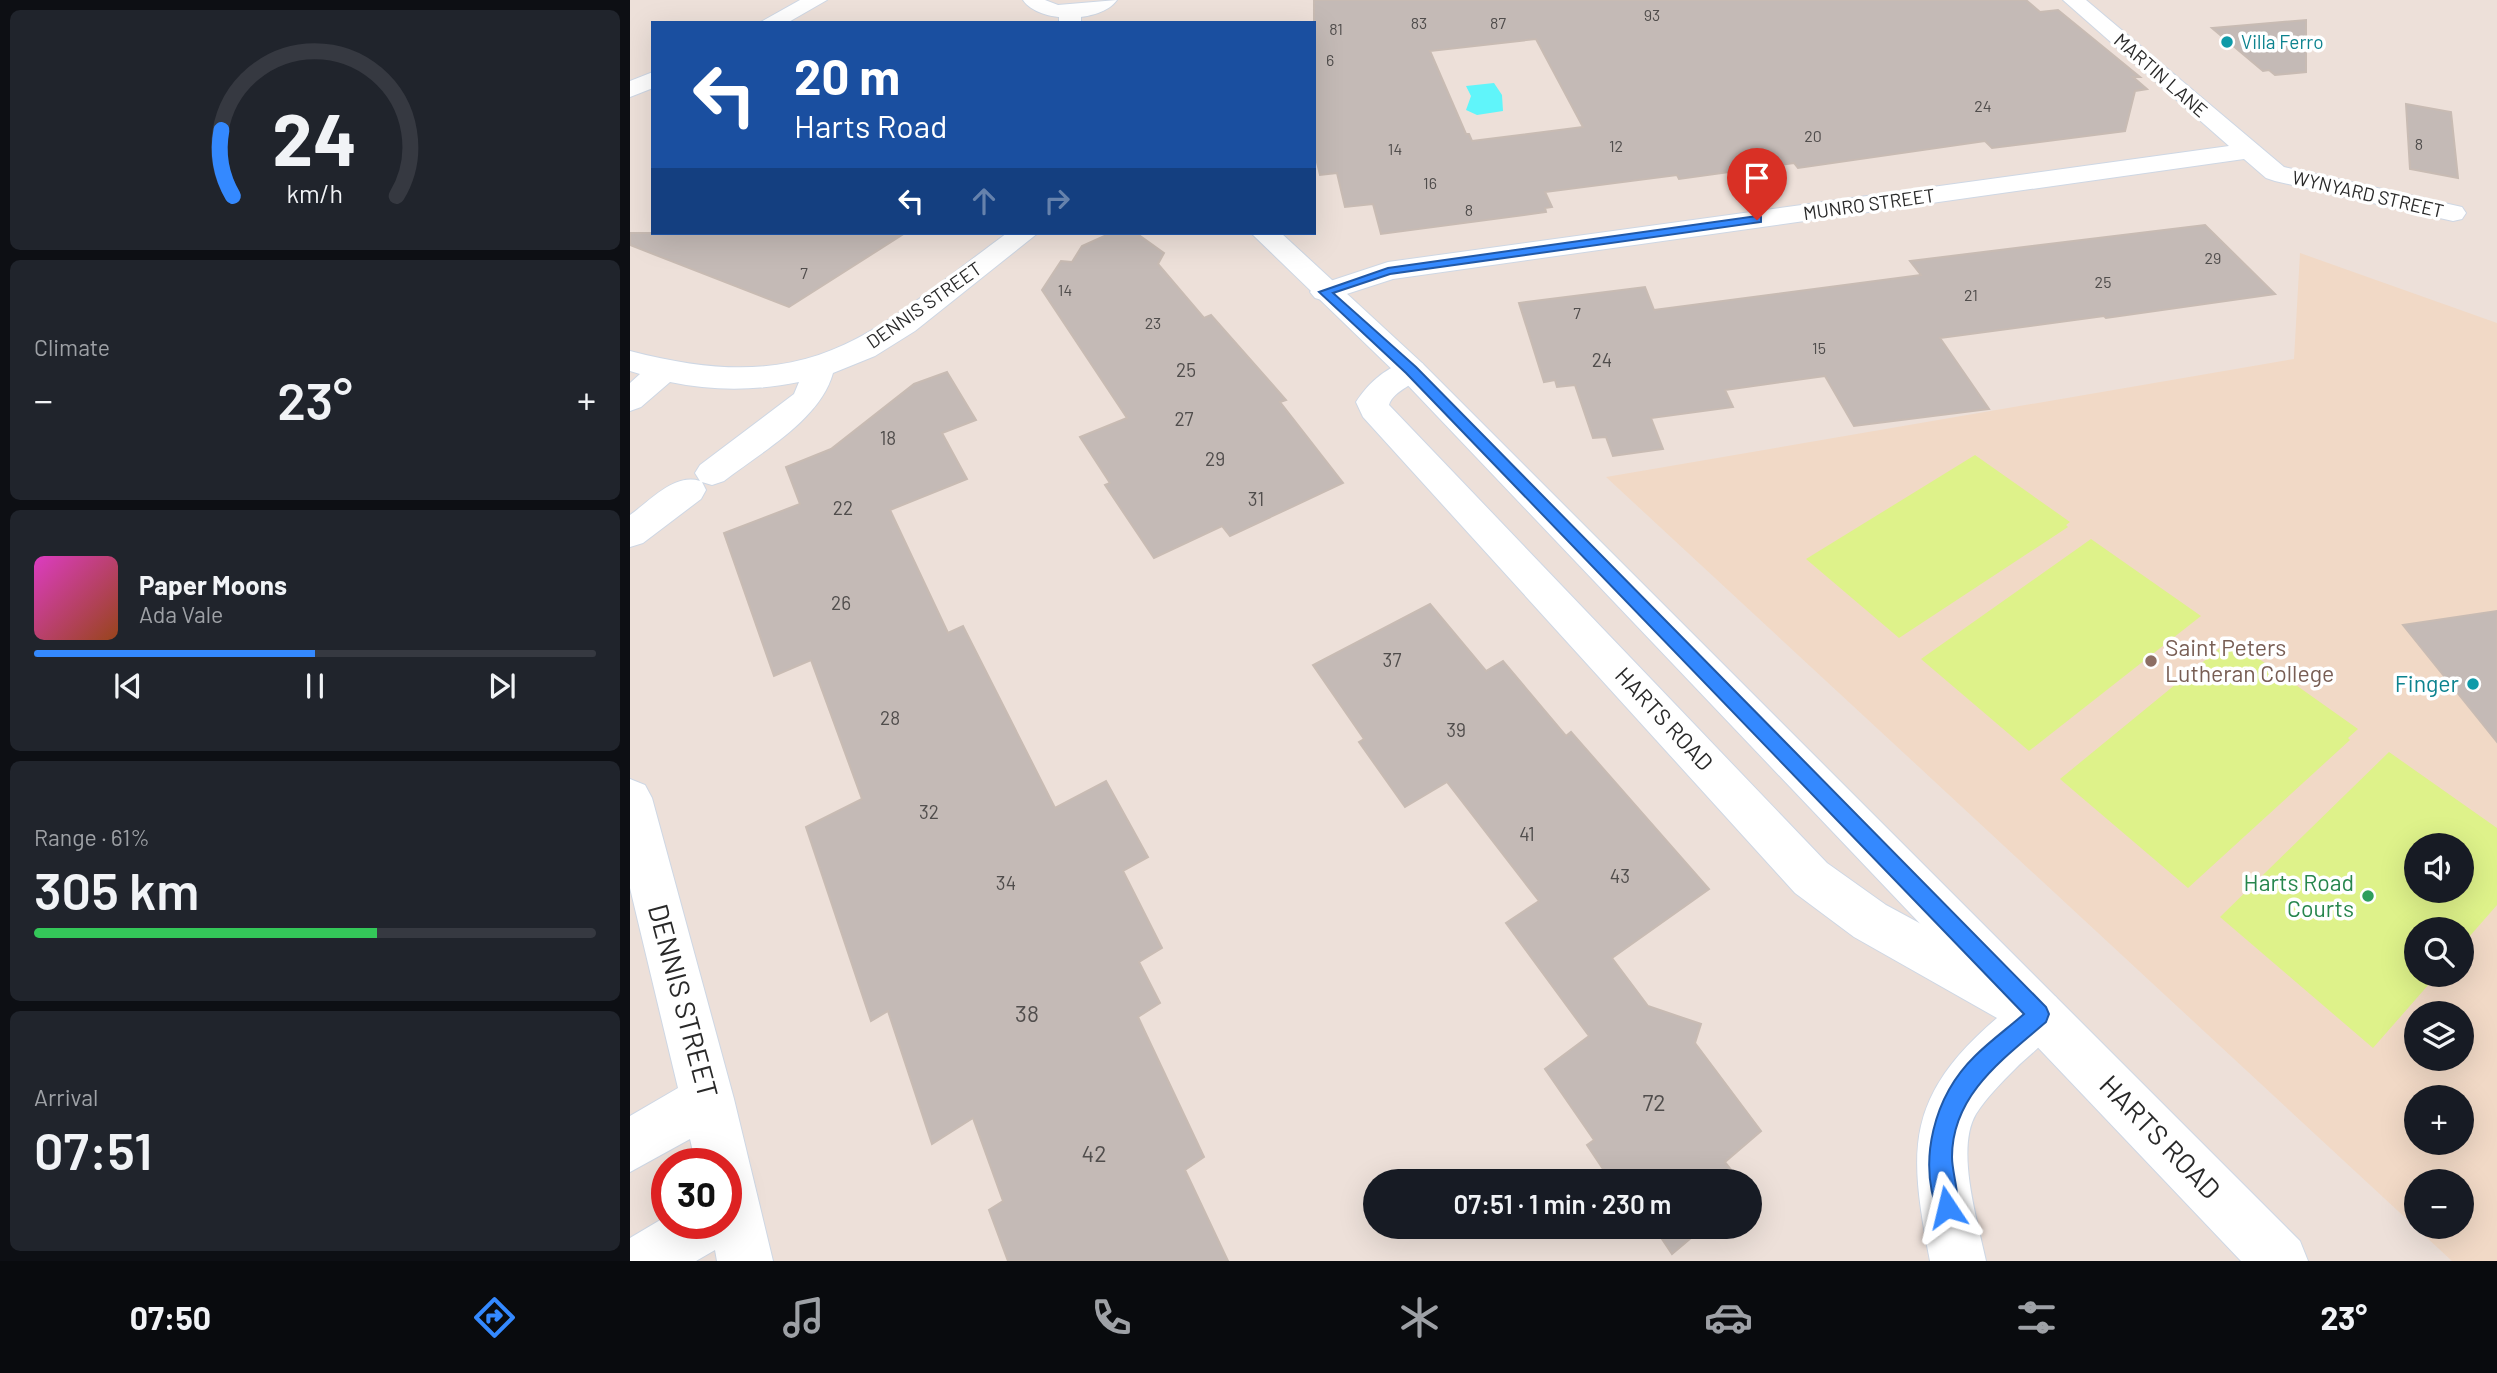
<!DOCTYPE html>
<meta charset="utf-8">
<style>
:root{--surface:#171b24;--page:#20242c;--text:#f1f3f6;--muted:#9ea1a6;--line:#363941;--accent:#3489ff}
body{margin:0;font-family:Barlow,sans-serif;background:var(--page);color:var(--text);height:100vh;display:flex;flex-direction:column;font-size:26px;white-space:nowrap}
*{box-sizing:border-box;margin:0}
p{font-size:23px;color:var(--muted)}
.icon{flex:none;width:38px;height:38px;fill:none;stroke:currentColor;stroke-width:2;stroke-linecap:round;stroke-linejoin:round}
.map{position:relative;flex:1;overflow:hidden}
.drawer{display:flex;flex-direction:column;gap:10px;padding:10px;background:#0d0f14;width:630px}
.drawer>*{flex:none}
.guide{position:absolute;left:21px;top:21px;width:665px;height:214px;border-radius:0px;box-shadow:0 7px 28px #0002;background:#1a4fa0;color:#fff;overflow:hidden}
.tools{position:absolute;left:1774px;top:833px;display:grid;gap:14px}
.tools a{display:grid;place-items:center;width:70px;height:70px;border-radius:50%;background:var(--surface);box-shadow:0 7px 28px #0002;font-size:35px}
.speed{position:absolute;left:21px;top:1148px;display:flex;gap:14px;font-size:35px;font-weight:700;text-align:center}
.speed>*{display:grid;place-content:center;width:91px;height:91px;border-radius:50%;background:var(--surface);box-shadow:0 7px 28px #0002;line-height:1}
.speed .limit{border:10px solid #d22;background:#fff;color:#111}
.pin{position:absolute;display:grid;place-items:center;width:60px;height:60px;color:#fff;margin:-72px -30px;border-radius:50% 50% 50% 0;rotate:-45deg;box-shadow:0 0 7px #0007}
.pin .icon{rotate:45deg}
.me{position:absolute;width:77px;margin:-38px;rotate:350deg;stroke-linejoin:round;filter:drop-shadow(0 0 5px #0008)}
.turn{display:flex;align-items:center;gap:24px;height:147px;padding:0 28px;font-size:32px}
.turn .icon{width:91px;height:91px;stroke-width:2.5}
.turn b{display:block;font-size:49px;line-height:60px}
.lanes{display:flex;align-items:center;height:66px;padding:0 28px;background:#0003;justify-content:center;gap:35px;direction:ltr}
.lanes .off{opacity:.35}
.big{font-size:52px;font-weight:600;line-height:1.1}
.drawer .tile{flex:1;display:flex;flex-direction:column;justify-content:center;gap:10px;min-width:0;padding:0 24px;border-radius:10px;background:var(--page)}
.drawer .dial{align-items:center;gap:0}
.dial svg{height:182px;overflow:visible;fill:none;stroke:var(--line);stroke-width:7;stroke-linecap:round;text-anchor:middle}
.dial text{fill:var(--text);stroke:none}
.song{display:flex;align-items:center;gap:21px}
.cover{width:84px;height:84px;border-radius:10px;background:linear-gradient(135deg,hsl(310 70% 55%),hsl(20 70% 35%))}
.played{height:7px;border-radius:4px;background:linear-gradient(90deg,var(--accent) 50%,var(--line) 50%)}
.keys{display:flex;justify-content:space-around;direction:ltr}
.heat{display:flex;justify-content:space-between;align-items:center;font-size:38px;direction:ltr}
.charge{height:10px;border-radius:5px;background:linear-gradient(90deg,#34c759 61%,var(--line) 0)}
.trip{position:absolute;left:733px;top:1169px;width:399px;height:70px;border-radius:35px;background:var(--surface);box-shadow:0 7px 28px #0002;font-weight:600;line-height:70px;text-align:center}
.tabs{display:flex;height:112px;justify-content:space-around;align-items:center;background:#090b0e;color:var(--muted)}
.tabs .icon{width:49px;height:49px}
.tabs .on{color:var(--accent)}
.tabs b{font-size:32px;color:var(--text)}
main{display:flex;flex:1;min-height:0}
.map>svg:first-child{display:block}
.education{fill:#f1d9c6;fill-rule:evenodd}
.pitch{fill:#def28a;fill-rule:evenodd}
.water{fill:#60f5fa}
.building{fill:#c4bab6;stroke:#c8bbb3;stroke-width:2;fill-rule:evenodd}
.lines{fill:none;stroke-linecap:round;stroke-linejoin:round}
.minor-casing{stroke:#ced7e4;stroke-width:2}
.tertiary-casing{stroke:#ced7e4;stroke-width:2}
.secondary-casing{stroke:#ced7e4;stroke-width:2}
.minor{fill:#fff;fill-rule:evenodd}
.tertiary{fill:#fff;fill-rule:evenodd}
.secondary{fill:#fff;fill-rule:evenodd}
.route{fill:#3489ff;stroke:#2259a6;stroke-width:2}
.culture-dot{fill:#0f9aa8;stroke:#fff;stroke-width:2.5}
.education-dot{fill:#8d6e63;stroke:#fff;stroke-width:2.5}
.leisure-dot{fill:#2e9e5b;stroke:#fff;stroke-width:2.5}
.labels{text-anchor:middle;stroke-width:7;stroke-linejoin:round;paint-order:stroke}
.far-number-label{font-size:16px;fill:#504d4c}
.far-culture-label{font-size:19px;fill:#0d838f;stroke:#fff;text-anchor:start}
.far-street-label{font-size:19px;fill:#292929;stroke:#fff}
.number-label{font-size:19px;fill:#504d4c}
.education-label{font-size:23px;fill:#785e54;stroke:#fff;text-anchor:start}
.culture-label{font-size:23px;fill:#0d838f;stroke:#fff;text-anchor:end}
.street-label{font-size:23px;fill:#292929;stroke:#fff}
.leisure-label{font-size:23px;fill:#27864d;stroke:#fff;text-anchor:end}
.near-number-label{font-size:23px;fill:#504d4c}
.near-street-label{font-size:28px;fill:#292929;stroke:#fff}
</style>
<main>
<section class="drawer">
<div class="tile dial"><svg viewBox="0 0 100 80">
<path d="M14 69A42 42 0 1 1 86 69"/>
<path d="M14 69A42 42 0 0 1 9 40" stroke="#3489ff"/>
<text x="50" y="56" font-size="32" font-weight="700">24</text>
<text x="50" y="72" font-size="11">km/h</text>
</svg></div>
<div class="tile"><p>Climate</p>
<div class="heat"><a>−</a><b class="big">23°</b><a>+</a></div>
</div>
<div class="tile">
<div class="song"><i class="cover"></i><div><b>Paper Moons</b><p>Ada Vale</p></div></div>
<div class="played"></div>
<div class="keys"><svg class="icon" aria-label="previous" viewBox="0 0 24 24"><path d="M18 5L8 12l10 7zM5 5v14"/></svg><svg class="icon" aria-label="pause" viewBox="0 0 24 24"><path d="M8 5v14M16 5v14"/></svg><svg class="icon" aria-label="next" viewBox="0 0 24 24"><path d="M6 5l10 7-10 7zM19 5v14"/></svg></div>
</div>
<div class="tile"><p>Range · 61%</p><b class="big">305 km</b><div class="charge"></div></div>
<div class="tile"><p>Arrival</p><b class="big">07:51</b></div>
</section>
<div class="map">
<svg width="1867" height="1261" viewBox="0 0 1867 1261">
<rect width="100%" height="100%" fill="#ede0d9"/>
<!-- education -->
<path class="education" d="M1670 253 1867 323V1261H1822L976 477 1664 359ZM1787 845H1832V891H1787ZM1787 929H1832V975H1787ZM1787 1013H1832V1059H1787ZM1787 1097H1832V1143H1787ZM1787 1181H1832V1227H1787Z"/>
<!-- pitch -->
<g class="pitch">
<path d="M1345 455 1440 522 1436 525 1438 527 1269 638 1176 559Z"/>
<path d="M1461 539 1571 616 1399 751 1291 659Z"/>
<path d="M1601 639 1728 729 1718 738 1720 740 1558 888 1430 779Z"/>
<path d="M1759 752 1867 828V905L1832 945V929H1787V975H1807L1743 1048 1590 917ZM1787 845H1832V891H1787Z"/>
</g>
<!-- water -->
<path class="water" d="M864 83 872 95 873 111 847 115 836 110 841 96 836 86Z"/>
<!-- building -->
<g class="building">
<path d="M684 0H1396L1410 12 1428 10 1510 77H1503L1517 89 1505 91 1495 131 1362 148 1355 141 1168 168 1164 163 1049 179 1047 175 915 192 922 207 915 208 916 212 751 234 743 204 715 207 707 173 690 175 684 150ZM906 39 953 127 842 141 839 134H836L800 51Z"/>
<path d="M1676 20V72L1645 75 1639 70 1633 71 1582 28Z"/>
<path d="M1776 104 1821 112 1828 178 1780 169Z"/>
<path d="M1575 225 1645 294 1476 318 1474 316 1310 338 1359 409 1224 426 1195 376 1095 390 1103 407 1021 418 1033 449 983 456 976 437 963 438 945 385 927 387 925 380 914 382 889 303 1015 287 1024 310 1291 275 1280 261Z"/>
<path d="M0 233H275L159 307 0 245Z"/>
<path d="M481 233H506L534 253 528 264 574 318 581 315 656 400 650 402 713 483 600 536 592 526 524 558 475 485 480 483 450 437 497 418 412 290 431 261 442 262 452 246Z"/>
<path d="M317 372 346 420 312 433 337 479 260 510 318 633 333 626 425 808 476 781 518 857 493 871 532 948 509 962 530 1003 508 1017 574 1157 555 1170 598 1261H378L359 1210 373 1201 343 1118 302 1144 258 1011 241 1021 176 827 232 799 181 660 144 676 94 533 170 504 156 467 201 449 284 384Z"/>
<path d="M800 604 856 671 873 661 936 736 941 732 1079 889 982 958 1018 1006 1071 1024 1065 1043 1131 1131 1095 1162 1110 1181H981L957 1145 964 1140 915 1069 959 1036 876 923 909 901 817 782 775 807 729 742 734 739 683 665Z"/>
<path d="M1867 611V742L1773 625Z"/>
<path d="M1024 1227H1074L1042 1254Z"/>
</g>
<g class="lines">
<defs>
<g id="minor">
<path d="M170 0H197L157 23H129Z"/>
<path d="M1433 0H1456L1654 167 1832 207 1836 213 1832 219 1823 221 1645 181 1636 178 1614 159 763 279 695 301 685 298 680 292 685 286 758 262 1599 146Z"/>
<path d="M23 72V88L0 97V81Z"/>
<path d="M377 233H408L285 331 245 356 203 373C190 420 131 452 94 481L82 485 72 482 76 490 71 499 13 543 0 547V515C20 501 44 473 70 481L65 473 70 465 164 394 169 382C125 391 83 391 40 382L11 407 0 411V383L10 374 0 371V351C184 399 238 336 377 233Z"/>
<path d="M781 360 792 363 797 370C788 384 763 390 759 405L1197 863 1256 905 1426 997 1434 1014C1424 1038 1403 1051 1385 1069 1371 1083 1357 1097 1346 1114 1325 1149 1348 1223 1356 1261H1300C1278 1149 1275 1097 1367 1018L1224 937 1165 893 733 417 726 402C739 382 758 366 781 360Z"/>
<path d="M0 779 15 785 22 798 104 1099 143 1261H87L85 1250 66 1261H0V1238L37 1216V1223H96V1164H66L60 1139 0 1172V1116L48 1088 0 888Z"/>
</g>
<g id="tertiary">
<path d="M440 5 451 11V23H429V11Z"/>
<path d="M621 233H651L792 363 1670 1241 1678 1261H1611L770 377Z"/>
</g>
<path id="secondary" d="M393 0H415L428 5 487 0C471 23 409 24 393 0Z"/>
</defs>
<!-- minor casing -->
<use href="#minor" class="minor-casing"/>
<!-- tertiary casing -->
<use href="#tertiary" class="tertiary-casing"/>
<!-- secondary casing -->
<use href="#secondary" class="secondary-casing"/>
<!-- minor -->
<use href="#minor" class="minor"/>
<!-- tertiary -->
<use href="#tertiary" class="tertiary"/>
<!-- secondary -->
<use href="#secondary" class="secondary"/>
</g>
<!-- route -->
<path class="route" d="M1127 216 1131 217V222L760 274 703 293 786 367 1416 1007 1419 1014 1416 1022C1373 1059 1322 1095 1322 1157 1322 1175 1332 1198 1325 1215L1317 1218 1309 1215C1287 1161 1304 1096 1345 1056 1360 1041 1378 1028 1394 1014L776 373 689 292 758 268Z"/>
<!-- markers -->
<g class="culture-dot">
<circle cx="1597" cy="42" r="7"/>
<circle cx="1843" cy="684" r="7"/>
</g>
<circle class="education-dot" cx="1521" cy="661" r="7"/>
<circle class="leisure-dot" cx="1738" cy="896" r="7"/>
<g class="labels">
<!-- far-number labels -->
<g class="far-number-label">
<text x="1022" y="21">93</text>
<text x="789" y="29">83</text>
<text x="868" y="29">87</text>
<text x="706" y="35">81</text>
<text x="700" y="66">6</text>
<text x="1353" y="112">24</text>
<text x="1183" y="142">20</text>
<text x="1789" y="150">8</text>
<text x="986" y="152">12</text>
<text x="765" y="155">14</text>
<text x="800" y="189">16</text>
<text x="839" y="216">8</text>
<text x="1583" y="264">29</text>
<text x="174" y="279">7</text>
<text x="1473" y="288">25</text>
<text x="435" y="296">14</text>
<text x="1341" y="301">21</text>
<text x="947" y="319">7</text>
<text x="523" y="329">23</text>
<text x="1189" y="354">15</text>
</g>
<!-- far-culture labels -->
<g class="far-culture-label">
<text x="1611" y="49">Villa Ferro</text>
</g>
<!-- far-street labels -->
<g class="far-street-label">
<text transform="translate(1531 75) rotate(41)" y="7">MARTIN LANE</text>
<text transform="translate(1738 194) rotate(13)" y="7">WYNYARD STREET</text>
<text transform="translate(1239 204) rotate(-8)" y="7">MUNRO STREET</text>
<text transform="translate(294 305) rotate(-35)" y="7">DENNIS STREET</text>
</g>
<!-- number labels -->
<g class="number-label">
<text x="972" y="367">24</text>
<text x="556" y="377">25</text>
<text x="554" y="426">27</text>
<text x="258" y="445">18</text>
<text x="585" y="466">29</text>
<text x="626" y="506">31</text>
<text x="213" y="515">22</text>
<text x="211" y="610">26</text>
<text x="762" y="667">37</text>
<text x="260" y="725">28</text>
<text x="826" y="737">39</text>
<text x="299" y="819">32</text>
<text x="897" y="841">41</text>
<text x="990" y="883">43</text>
<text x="376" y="890">34</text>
</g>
<!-- education labels -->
<g class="education-label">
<text x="1535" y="656">Saint Peters<tspan x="1535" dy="26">Lutheran College</tspan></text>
</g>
<!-- culture labels -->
<g class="culture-label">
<text x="1829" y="692">Finger</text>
</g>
<!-- street labels -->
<g class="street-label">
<text transform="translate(1034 719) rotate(47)" y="8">HARTS ROAD</text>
</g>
<!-- leisure labels -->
<g class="leisure-label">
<text x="1724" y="891">Harts Road<tspan x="1724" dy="26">Courts</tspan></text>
</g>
<!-- near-number labels -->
<g class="near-number-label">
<text x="397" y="1022">38</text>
<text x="1024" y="1111">72</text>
<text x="464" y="1162">42</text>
</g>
<!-- near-street labels -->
<g class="near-street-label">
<text transform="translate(53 1001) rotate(75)" y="10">DENNIS STREET</text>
<text transform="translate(1530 1137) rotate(46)" y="10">HARTS ROAD</text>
</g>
</g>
</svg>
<div class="tools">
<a><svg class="icon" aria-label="sound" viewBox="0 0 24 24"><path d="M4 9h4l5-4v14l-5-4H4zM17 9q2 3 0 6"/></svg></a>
<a><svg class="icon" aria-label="search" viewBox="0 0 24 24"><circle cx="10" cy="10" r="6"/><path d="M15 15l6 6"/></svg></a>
<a><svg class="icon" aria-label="layers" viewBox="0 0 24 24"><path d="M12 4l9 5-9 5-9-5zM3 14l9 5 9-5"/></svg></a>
<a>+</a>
<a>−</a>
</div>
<div class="speed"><div class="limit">30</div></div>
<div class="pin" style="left:1127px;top:220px;background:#d93025"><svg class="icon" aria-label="arrive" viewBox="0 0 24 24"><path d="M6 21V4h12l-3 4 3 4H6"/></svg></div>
<svg class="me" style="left:1317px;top:1207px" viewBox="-20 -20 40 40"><path d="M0-17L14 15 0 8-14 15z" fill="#3489ff" stroke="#fff" stroke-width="4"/></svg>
<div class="trip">07:51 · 1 min · 230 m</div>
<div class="guide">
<div class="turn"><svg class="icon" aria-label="left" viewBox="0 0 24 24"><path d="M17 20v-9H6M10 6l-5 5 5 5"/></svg><div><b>20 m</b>Harts Road</div></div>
<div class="lanes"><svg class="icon" aria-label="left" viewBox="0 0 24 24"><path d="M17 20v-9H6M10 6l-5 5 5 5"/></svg><svg class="icon off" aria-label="ahead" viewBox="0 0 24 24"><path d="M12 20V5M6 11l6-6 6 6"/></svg><svg class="icon off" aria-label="right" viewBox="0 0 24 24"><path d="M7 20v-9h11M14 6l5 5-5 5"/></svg></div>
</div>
</div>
</main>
<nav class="tabs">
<b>07:50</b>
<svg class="icon on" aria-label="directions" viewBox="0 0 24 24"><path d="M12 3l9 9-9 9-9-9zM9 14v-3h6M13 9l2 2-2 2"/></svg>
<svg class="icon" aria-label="music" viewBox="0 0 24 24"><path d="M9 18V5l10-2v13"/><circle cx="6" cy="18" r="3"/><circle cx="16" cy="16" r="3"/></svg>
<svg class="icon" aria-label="phone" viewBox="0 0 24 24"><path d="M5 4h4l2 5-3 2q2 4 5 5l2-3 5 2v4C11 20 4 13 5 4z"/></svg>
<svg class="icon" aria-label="climate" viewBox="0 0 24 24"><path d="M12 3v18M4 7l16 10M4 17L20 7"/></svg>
<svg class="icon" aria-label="car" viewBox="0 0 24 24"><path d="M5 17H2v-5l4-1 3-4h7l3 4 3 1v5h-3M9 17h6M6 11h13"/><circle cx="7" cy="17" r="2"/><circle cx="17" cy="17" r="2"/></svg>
<svg class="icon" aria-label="filters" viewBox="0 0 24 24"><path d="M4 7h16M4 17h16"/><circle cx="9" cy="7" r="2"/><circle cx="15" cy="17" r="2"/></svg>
<b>23°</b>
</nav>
